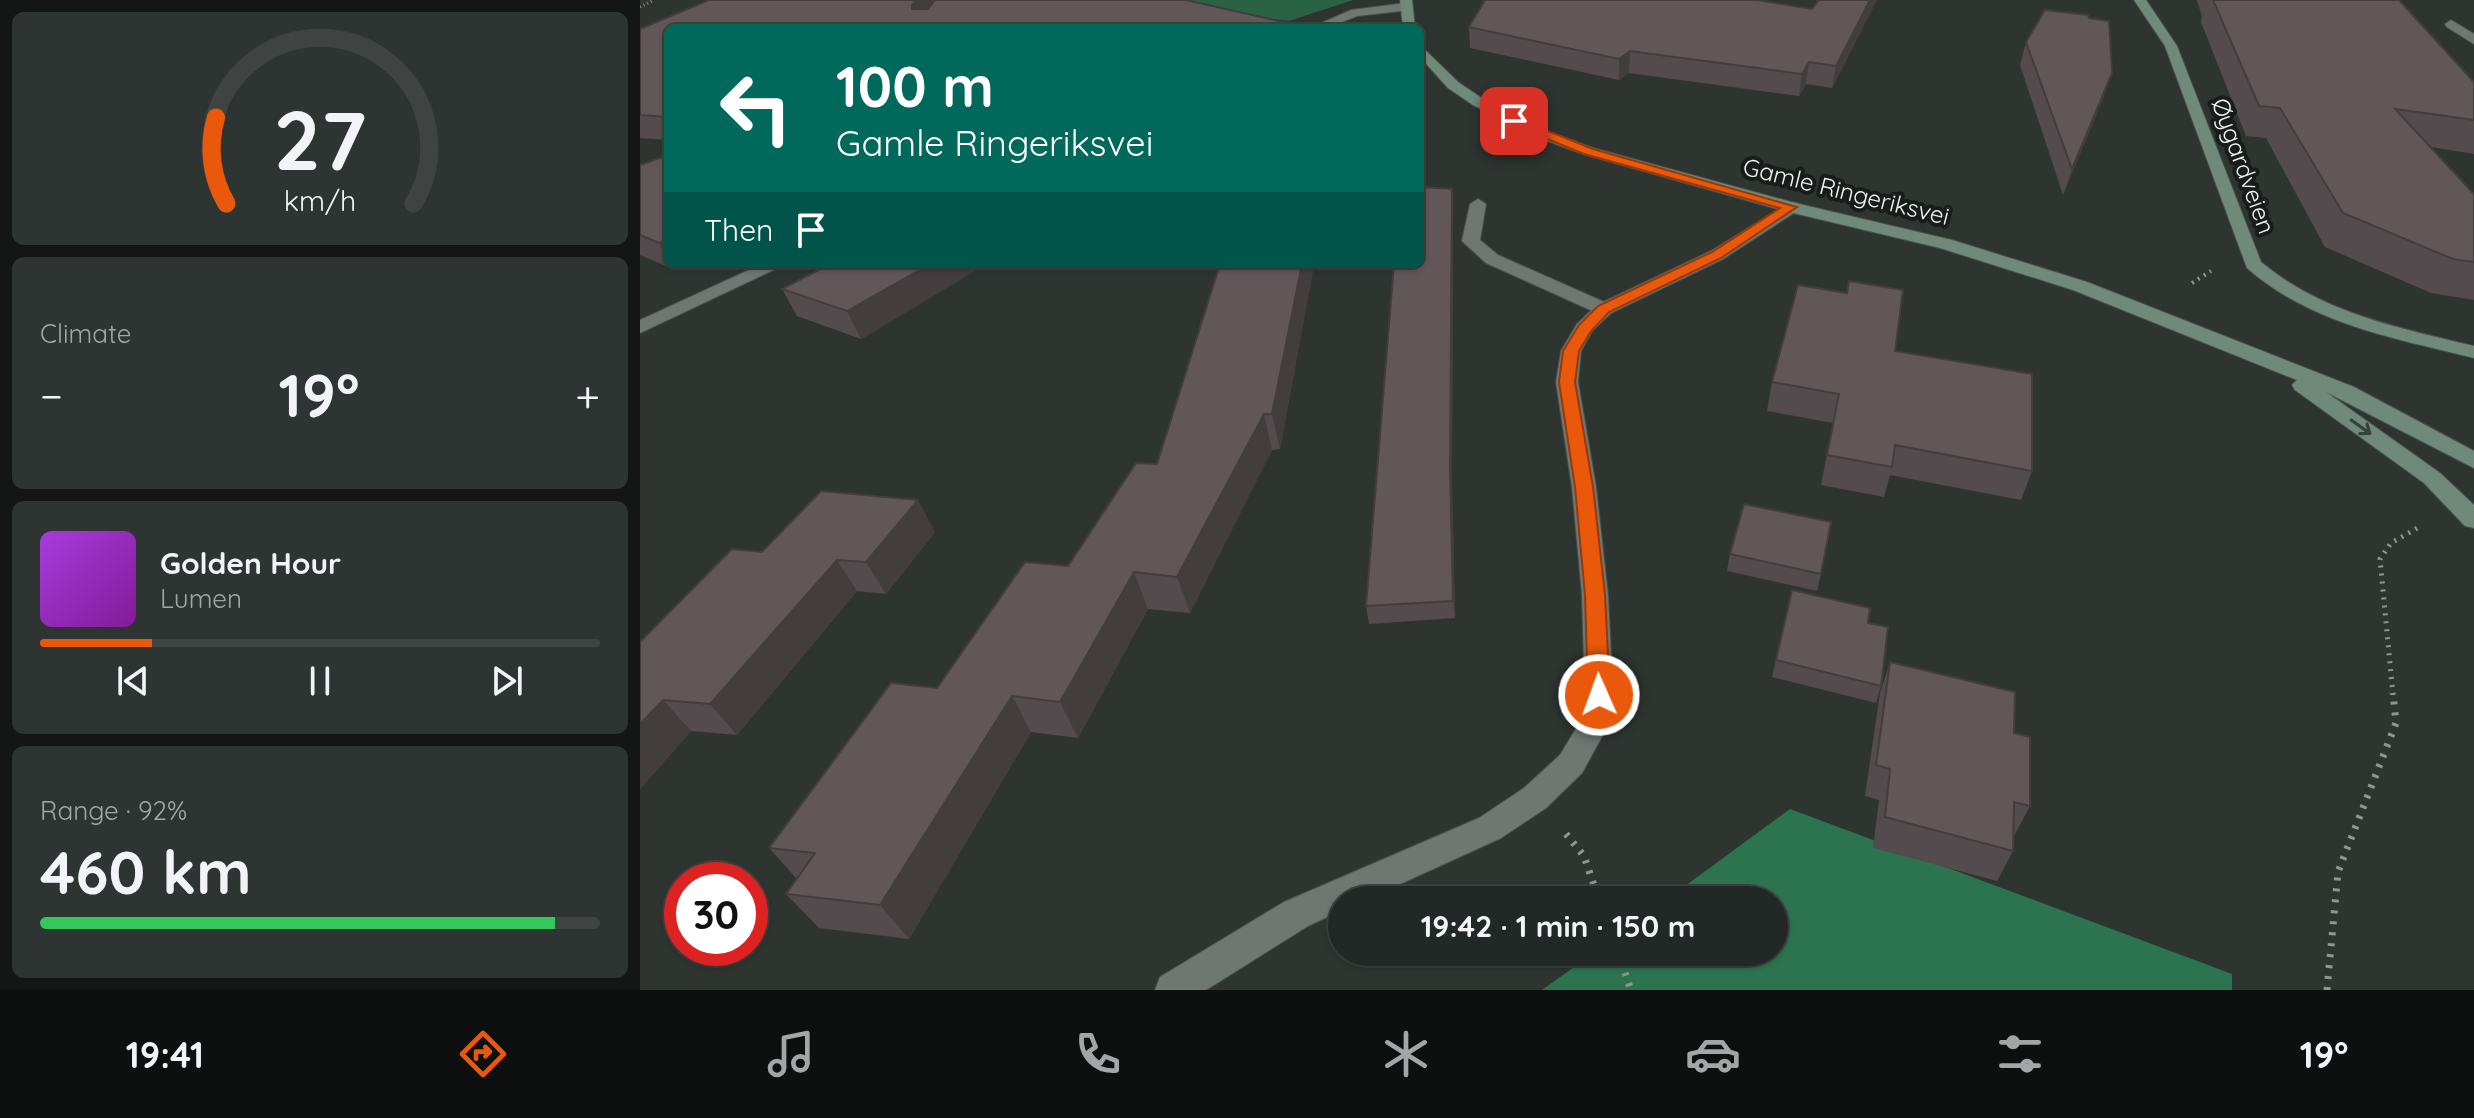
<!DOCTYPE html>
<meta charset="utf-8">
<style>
:root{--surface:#222825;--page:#2e3432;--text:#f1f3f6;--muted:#a2a6a7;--line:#3f4442;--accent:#ea580c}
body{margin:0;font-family:Quicksand,sans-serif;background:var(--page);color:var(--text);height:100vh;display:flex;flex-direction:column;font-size:30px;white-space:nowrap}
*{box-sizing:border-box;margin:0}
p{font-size:26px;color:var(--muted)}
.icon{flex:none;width:44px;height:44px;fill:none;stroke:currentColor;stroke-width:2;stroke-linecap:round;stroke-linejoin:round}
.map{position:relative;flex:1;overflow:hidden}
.details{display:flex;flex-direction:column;gap:12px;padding:12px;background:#131614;width:640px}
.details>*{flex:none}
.top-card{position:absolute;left:24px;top:24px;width:760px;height:244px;border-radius:12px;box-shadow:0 2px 6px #0004,0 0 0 2px var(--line);background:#00695c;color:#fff;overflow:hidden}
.speed{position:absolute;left:24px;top:862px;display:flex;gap:16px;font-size:40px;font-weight:700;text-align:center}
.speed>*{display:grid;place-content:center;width:104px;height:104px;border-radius:50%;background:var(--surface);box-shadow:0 2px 6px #0004,0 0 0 2px var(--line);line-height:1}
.speed .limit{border:12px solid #d22;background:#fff;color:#111}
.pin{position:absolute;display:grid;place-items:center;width:68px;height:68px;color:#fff;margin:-34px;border-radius:16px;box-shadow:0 4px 12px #0006}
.me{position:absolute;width:88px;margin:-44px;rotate:358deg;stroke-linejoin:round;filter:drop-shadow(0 0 6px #0008)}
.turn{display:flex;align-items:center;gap:28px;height:168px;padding:0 40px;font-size:36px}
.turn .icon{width:104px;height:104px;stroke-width:2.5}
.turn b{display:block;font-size:56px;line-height:68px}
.then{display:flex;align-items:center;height:76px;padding:0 40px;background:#0003;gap:16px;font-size:30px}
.big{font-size:60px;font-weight:700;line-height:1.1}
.details .widget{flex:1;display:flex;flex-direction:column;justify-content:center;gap:12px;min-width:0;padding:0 28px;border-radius:12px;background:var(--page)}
.details .dial{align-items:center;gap:0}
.dial svg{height:208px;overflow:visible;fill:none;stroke:var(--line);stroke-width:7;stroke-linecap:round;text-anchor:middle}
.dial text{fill:var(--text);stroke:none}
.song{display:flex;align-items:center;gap:24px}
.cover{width:96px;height:96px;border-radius:12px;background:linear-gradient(135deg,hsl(280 70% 55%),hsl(290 70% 35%))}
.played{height:8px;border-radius:4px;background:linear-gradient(90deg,var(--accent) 20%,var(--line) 20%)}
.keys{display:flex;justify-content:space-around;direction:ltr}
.heat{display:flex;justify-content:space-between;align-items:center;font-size:44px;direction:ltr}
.charge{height:12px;border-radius:6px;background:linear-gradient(90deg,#34c759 92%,var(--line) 0)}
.trip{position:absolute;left:688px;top:886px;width:460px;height:80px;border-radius:40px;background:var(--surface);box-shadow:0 2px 6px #0004,0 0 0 2px var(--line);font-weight:700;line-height:80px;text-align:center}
.tab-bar{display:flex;height:128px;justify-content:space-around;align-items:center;background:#0e100f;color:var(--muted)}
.tab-bar .icon{width:56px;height:56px}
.tab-bar .on{color:var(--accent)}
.tab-bar b{font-size:36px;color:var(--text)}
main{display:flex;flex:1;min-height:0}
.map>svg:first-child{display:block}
.green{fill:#296244}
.forest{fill:#2c744f}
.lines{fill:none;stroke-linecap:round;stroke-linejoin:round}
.lane-casing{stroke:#4a514c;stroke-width:2}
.street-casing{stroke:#4a514c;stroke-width:2}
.secondary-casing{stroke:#4a514c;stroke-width:2}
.path-far3{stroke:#8f9592;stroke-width:3;stroke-dasharray:1 3;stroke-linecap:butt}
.path-far2{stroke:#8f9592;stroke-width:4;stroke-dasharray:2 5;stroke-linecap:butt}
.path-far1{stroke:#8f9592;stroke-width:5;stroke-dasharray:2 6;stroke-linecap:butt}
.path{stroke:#8f9592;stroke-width:7;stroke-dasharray:3 8;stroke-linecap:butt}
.lane{fill:#6f7772;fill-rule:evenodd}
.street{fill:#6f7772;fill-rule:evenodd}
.secondary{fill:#6f8a7a;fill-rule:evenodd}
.wall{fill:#534b4d}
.shaded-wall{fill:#443d3e}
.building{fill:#615759;stroke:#443d3e;stroke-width:2}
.oneway{stroke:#36423c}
.route{fill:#ea580c;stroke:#983908;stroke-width:2}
.labels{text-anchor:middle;stroke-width:8;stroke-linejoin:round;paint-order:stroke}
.far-street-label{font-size:24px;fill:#eff4f1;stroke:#181c1a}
</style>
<main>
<section class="details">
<div class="widget dial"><svg viewBox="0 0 100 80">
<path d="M14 69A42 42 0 1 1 86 69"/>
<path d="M14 69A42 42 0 0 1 10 36" stroke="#ea580c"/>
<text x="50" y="56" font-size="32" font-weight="700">27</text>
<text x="50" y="72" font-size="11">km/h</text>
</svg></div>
<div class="widget"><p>Climate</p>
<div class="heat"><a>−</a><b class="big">19°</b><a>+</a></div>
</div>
<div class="widget">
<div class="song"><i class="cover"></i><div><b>Golden Hour</b><p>Lumen</p></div></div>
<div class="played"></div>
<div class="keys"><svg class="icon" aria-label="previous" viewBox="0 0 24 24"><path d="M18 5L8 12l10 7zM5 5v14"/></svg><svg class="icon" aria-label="pause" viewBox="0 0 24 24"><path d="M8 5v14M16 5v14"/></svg><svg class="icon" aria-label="next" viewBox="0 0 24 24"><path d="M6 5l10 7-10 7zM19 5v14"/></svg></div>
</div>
<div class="widget"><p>Range · 92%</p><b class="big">460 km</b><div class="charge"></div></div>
</section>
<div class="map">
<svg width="1834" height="990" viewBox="0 0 1834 990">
<rect width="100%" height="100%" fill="#2e3531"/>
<!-- green -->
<path class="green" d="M521 0H713L649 21 587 14 450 28Z"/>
<!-- forest -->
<path class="forest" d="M1150 809 1592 974V990H902L955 952H1134V900H1026Z"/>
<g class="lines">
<defs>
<g id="lane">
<path d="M1811 20 1834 34V44L1807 27 1805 24Z"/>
<path d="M838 199 846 204 840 240 858 255 971 305 974 309 971 313H957L846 263 822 241 830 204Z"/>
</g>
<g id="street">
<path d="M766 3 772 7 770 10 717 16 687 28H670L711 10Z"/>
<path d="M1151 202 1157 203 1159 207 1157 211 1083 259 971 313 952 331 941 351 938 382 956 487 968 595 973 695 966 729 942 773 906 808 861 838 725 900H702V910L668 926 566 990H515L520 977 644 902 839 818 884 788 920 755 937 727 945 695 942 595 932 487 916 382 921 351 937 324 957 305 1071 251Z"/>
<path d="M122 264H146L0 333V320Z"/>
</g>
<g id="secondary">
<path d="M760 0H772L775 28H763Z"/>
<path d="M1494 0H1506L1537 46 1621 262C1682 313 1759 328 1834 346V358C1753 338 1671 324 1607 268L1525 46Z"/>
<path d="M780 45 818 82 843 99 912 133 953 148 1155 203 1312 240 1447 282 1714 387 1834 451V468L1686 392 1800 473 1834 505V528L1825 526 1784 483 1655 390 1652 385 1657 380 1433 290 1300 248 1145 211 943 154 902 139 833 105 808 88 780 57Z"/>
</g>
</defs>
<!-- lane casing -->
<use href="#lane" class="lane-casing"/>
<!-- street casing -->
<use href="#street" class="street-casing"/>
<!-- secondary casing -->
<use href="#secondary" class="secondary-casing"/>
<!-- path-far3 -->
<path class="path-far3" d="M0 7 14 0"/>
<!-- path-far2 -->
<path class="path-far2" d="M1552 283 1571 271"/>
<!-- path-far1 -->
<path class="path-far1" d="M1753 695 1740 559 1751 543 1779 527"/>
<!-- path -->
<g class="path">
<path d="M926 834 944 856 959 900"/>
<path d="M978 952 991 990"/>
<path d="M1687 990 1698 872 1756 723 1753 693"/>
</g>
<!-- lane -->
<use href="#lane" class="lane"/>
<!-- street -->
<use href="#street" class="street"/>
<!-- secondary -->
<use href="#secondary" class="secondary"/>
</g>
<!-- wall -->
<g class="wall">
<path d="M1179 0H1237L1192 88 1166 84 1159 96 989 73 979 80 830 48 829 27 1172 9Z"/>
<path d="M1557 0H1759L1834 82V154L1791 147 1834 194V300L1791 293 1685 247 1626 138 1606 136 1561 22 1562 17Z"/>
<path d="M1449 18 1464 96 1423 195 1380 65 1386 42Z"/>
<path d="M28 28V140L0 138V29Z"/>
<path d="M28 155V264H49L35 270 0 255V165Z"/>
<path d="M813 204 812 483 815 618 729 624 726 606Z"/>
<path d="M346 264 221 339 157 316 142 289Z"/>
<path d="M674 264 640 449 632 450 550 613 508 609 438 738 391 732 269 939 179 928 146 894 157 879 129 848 428 566 517 464Z"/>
<path d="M1255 351 1392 471 1381 500 1250 475 1244 497 1181 485 1193 423 1127 411 1132 382Z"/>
<path d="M295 532 246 594 217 591 97 735 51 731 0 789V642L122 552Z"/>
<path d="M1090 554 1181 574 1177 591 1087 571Z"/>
<path d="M1152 590 1228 623 1241 686 1236 703 1132 677Z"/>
<path d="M1250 662 1374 733 1390 806 1374 836 1373 851 1357 881 1233 848 1239 800 1225 796 1240 693Z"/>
</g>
<!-- shaded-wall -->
<g class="shaded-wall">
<path d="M276 0H299L280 26 272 9V5Z"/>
<path d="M1230 0H1237L1192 88 1196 66Z"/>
<path d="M990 51 989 73 979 80V59Z"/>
<path d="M1169 62 1166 84 1159 96 1162 74Z"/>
<path d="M1472 73 1464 96 1423 195 1432 169Z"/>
<path d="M812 189 813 204 812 483 815 618 813 601 810 466Z"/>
<path d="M28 239V258L19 243Z"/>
<path d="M32 264H49L35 270Z"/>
<path d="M290 264H346L221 339 207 311Z"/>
<path d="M662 264H674L640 449 632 414Z"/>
<path d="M624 414 632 450 550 613 537 577Z"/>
<path d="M278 500 295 532 246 594 226 562Z"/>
<path d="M197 560 217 591 97 735 70 704Z"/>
<path d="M494 572 508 609 438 738 420 702Z"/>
<path d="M372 696 391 732 269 939 240 905Z"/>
<path d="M23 700 51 731 0 789V724Z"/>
</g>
<!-- building -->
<g class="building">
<path d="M69 0H276L272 5V9H288L295 0H546L670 28H28V117L0 115V29Z"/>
<path d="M845 0H1117L1172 9 1179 0H1230L1196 66 1169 62 1162 74 990 51 979 59 829 27Z"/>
<path d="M1573 0H1759L1834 82V120L1755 109 1834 194V262L1813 259 1703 213 1640 108 1619 106Z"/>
<path d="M1405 10 1448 15 1449 18 1469 21 1472 73 1432 169 1386 42Z"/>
<path d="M28 155V239L19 243 0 235V165Z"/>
<path d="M780 187 812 189 810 466 813 601 726 606 754 264H780Z"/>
<path d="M190 264H290L207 311 142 289Z"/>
<path d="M580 264H662L632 414H624L537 577 494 572 420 702 372 696 240 905 146 894 175 853 129 848 251 683 297 688 385 562 428 566 496 463 517 464Z"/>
<path d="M1209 281 1263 290 1255 351 1392 374V471L1255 445 1252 467 1187 455 1199 394 1132 382 1158 285 1207 293Z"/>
<path d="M181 491 278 500 226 562 197 560 70 704 23 700 0 724V642L92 549 122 552Z"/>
<path d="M1104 504 1191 522 1181 574 1090 554Z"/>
<path d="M1152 590 1230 608 1228 623 1248 627 1241 686 1136 660Z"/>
<path d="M1250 662 1375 692 1374 733 1390 737V806L1374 802 1373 851 1245 817 1250 769 1236 765Z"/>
</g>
<!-- one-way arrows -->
<defs><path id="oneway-shaft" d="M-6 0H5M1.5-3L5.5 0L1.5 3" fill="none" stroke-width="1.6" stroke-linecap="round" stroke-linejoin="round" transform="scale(2)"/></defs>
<use class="oneway" href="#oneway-shaft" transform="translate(1721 427) rotate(36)"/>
<!-- route -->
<path class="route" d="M870 119H878L953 149 1157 207 1081 258 969 312 951 331 939 351 935 382 953 487 965 595 970 695 967 701 959 703 952 701 948 695 945 595 935 487 919 382 923 351 939 325 958 306 1072 252 1140 208 944 154 870 124Z"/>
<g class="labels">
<!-- far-street labels -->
<g class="far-street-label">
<text transform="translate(1603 166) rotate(70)" y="8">Øygardveien</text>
<text transform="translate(1206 192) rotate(14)" y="8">Gamle Ringeriksvei</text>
</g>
</g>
</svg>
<div class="speed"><div class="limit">30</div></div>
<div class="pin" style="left:874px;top:121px;background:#d93025"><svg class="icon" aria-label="arrive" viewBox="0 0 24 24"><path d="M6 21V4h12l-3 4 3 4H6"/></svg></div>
<svg class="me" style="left:959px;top:695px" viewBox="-20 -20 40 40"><circle r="17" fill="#ea580c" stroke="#fff" stroke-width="3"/><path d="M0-11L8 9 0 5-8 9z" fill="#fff"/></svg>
<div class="trip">19:42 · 1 min · 150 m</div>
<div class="top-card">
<div class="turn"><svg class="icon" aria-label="left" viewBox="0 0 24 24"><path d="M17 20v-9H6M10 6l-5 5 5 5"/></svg><div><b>100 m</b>Gamle Ringeriksvei</div></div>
<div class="then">Then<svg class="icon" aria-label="arrive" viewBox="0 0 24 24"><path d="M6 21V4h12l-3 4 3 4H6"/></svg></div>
</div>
</div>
</main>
<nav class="tab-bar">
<b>19:41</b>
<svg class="icon on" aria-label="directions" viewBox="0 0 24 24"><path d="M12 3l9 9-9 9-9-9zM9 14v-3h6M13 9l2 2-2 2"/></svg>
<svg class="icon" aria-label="music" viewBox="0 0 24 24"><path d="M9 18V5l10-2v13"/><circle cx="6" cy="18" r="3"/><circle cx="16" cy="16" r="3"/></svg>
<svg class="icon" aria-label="phone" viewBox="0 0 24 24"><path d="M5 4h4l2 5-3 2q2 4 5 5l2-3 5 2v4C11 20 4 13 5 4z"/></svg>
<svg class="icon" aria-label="climate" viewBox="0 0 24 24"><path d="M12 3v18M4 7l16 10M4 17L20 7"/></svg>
<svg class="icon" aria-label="car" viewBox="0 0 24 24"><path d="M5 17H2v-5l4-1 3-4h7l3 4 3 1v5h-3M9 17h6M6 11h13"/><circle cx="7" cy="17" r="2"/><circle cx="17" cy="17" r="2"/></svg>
<svg class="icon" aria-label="filters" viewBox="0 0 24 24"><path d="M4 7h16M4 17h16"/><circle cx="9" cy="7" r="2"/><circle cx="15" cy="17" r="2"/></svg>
<b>19°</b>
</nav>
